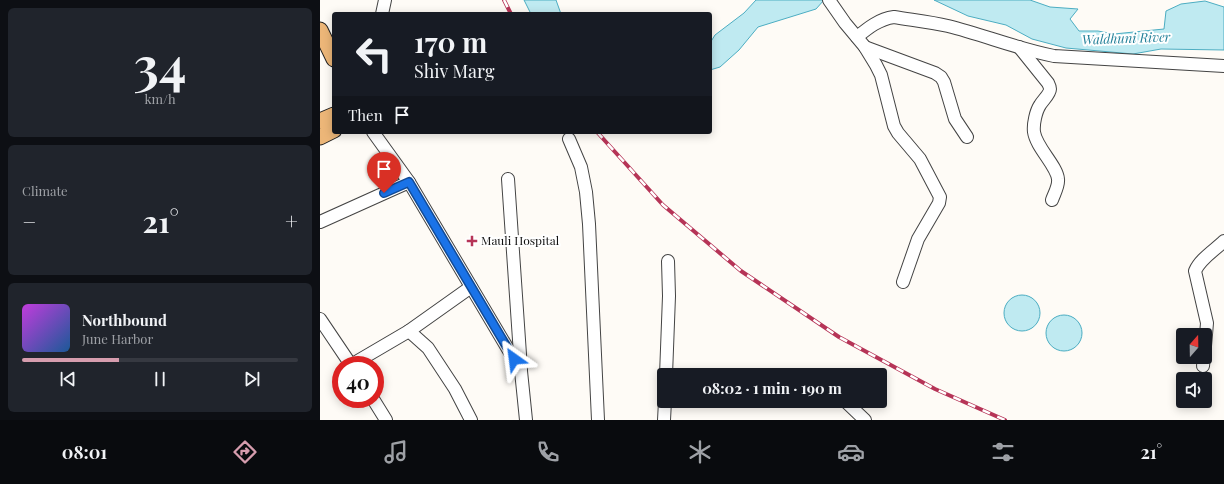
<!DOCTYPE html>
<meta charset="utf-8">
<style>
:root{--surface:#171b24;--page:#20242c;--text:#f1f3f6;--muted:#9ea1a6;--line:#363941;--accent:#d69dae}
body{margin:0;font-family:"Playfair Display",serif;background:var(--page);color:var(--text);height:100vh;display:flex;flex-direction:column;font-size:15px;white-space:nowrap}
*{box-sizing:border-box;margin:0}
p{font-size:13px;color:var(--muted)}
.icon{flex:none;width:22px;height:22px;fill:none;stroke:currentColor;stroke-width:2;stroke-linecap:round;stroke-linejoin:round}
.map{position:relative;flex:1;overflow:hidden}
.details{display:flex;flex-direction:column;gap:8px;padding:8px;background:#0d0f14;width:320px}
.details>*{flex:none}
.guide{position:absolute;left:12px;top:12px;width:380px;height:122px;border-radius:4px;box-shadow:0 2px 10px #0003;background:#171b24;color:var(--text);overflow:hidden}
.needle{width:26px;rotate:20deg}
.buttons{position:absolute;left:856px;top:328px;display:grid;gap:8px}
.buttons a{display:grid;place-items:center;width:36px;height:36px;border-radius:4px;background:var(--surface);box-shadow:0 2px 10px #0003;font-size:20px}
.speed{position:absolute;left:12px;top:356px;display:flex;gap:8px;font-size:20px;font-weight:700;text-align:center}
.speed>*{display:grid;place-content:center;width:52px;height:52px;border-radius:50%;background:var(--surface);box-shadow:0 2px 10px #0003;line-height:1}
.speed .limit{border:6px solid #d22;background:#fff;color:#111}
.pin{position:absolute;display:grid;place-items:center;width:34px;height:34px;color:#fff;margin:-41px -17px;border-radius:50% 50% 50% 0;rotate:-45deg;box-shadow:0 0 4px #0007}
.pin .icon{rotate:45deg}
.me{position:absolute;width:44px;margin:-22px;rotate:329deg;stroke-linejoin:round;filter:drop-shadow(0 0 3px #0008)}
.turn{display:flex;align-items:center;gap:14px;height:84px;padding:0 16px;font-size:18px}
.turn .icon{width:52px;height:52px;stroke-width:2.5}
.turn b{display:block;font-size:28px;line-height:34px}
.then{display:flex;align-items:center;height:38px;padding:0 16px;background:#0003;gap:8px;font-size:15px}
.big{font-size:30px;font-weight:700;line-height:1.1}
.details .tile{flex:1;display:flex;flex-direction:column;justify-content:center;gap:6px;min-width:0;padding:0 14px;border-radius:6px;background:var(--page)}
.details .dial{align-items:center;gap:0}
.dial b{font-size:52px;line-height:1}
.song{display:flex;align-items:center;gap:12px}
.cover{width:48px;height:48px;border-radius:6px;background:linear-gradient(135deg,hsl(290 70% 55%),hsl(210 70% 35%))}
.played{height:4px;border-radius:2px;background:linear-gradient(90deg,var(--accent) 35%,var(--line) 35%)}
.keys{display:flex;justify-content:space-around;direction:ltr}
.heat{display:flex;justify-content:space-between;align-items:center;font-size:22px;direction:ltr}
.trip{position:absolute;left:337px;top:368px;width:230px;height:40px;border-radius:4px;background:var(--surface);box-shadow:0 2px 10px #0003;font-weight:700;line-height:40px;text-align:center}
.menu{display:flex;height:64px;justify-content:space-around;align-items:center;background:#090b0e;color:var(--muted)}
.menu .icon{width:28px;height:28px}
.menu .on{color:var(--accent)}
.menu b{font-size:18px;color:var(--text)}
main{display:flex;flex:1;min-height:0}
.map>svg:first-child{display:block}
.water{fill:#bfeaf1;stroke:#4cadc2}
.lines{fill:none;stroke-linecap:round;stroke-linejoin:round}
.minor-casing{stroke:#444;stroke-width:14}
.major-casing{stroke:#222;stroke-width:17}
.minor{stroke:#fff;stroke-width:12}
.major{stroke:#ecb678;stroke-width:15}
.rail-casing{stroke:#b63457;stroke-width:4}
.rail{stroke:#fff;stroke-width:2.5;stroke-dasharray:8;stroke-linecap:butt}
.route-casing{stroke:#114b97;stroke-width:10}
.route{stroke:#1a73e8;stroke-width:7}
.poi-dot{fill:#b63457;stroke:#fff;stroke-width:1.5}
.labels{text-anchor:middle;stroke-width:4;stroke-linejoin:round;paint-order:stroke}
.poi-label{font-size:12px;fill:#111;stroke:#fff;text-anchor:start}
.water-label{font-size:13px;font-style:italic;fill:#248099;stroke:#fff}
</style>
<main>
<section class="details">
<div class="tile dial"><b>34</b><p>km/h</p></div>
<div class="tile"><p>Climate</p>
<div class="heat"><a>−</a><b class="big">21°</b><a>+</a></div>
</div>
<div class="tile">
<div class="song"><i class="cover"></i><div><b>Northbound</b><p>June Harbor</p></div></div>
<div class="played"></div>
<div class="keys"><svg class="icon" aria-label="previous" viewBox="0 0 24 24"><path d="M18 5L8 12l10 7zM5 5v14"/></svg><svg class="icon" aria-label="pause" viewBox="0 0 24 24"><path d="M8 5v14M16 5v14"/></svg><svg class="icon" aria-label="next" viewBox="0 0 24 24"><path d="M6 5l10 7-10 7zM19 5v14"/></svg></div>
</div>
</section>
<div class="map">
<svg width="904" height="420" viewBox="0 0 904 420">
<rect width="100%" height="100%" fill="#fefbf6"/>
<!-- water -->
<g class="water">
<path d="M204 0H236L241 14H211Z"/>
<path d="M436 0H504L496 9 438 27 419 50 400 67 390 70V43L395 35 424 13Z"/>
<path d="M614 0H710L730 7 758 9 750 19 759 31H778L794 34 844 29 846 11 861 4 885 1 904 7V50L841 49 813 54 746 48 712 39 686 25 648 16Z"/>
<circle cx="702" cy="313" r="18"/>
<circle cx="744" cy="333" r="18"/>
</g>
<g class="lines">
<defs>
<g id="minor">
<path d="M509 0 525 23 545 47 556 65 561 75 574 126 578 133 600 159 620 197 619 203 598 239 583 282"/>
<path d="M62 14 65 0"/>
<path d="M537 37C548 28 559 19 574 17 592 20 610 22 628 26 664 35 698 49 734 56L904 66"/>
<path d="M545 47 615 73 621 77 624 82 635 119 647 137"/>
<path d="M699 47 728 83C729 85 730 88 730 89 730 94 723 100 720 105 716 111 713 124 714 132 716 147 737 166 738 179 739 186 734 194 732 200"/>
<path d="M53 132 89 182 201 371 206 420"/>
<path d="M249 139 261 167 266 192 269 224 278 420"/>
<path d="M188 179 201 369"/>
<path d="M0 222 89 182"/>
<path d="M0 319 31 365"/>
<path d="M885 346 887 323 875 271C880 259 895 250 904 241"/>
<path d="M31 365 89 331"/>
<path d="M883 366 884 357"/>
<path d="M346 375 349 296 348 261"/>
<path d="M53 399 66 420"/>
<path d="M525 401 545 420"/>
<path d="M151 420 135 389 108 348 89 331 151 287"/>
<path d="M344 420 345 401"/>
</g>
<g id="major">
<path d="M0 30 14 59"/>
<path d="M0 121 14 115"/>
<path d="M0 137 14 130"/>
</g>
</defs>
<!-- minor casing -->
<use href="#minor" class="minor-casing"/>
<!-- major casing -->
<use href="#major" class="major-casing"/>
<!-- minor -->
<use href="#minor" class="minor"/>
<!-- major -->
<use href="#major" class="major"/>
<defs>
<g id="rail">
<path d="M184 0 191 14"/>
<path d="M277 132 343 205 421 271 519 337 615 389 685 420"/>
</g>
</defs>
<!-- rail casing -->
<use href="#rail" class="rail-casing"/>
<!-- rail -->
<use href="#rail" class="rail"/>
</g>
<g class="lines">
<defs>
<path id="route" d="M64 193 89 182 194 359"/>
</defs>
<!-- route casing -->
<use href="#route" class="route-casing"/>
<!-- route -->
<use href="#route" class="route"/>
</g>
<!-- markers -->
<path class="poi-dot" d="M150 235h4v4h4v4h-4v4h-4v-4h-4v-4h4z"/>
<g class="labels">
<!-- poi labels -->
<g class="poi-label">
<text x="161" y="245">Mauli Hospital</text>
</g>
<!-- water labels -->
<g class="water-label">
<text transform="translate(806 38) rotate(-2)" y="5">Waldhuni River</text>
</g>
</g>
</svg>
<div class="buttons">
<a><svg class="needle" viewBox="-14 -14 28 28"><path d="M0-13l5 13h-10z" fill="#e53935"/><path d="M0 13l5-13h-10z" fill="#9ea1a6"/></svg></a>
<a><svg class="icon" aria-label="sound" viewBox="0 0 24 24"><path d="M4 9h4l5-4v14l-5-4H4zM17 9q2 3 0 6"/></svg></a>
</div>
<div class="speed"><div class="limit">40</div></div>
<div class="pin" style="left:64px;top:193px;background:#d93025"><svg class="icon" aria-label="arrive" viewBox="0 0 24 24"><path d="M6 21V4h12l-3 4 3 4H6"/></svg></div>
<svg class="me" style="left:194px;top:359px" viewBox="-20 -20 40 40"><path d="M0-17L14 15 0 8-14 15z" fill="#1a73e8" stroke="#fff" stroke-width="4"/></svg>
<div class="trip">08:02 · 1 min · 190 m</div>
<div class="guide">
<div class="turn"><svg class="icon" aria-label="left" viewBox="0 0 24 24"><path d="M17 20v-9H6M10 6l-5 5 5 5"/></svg><div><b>170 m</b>Shiv Marg</div></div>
<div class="then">Then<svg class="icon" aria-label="arrive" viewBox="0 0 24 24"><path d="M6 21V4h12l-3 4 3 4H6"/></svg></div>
</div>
</div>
</main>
<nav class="menu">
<b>08:01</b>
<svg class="icon on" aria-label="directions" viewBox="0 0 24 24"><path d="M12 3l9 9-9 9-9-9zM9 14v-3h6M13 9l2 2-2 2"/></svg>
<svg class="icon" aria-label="music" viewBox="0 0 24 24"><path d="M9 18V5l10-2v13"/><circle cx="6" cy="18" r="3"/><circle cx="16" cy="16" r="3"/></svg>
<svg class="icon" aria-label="phone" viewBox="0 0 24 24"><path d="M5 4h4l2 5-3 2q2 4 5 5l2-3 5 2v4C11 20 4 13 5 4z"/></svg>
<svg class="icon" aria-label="climate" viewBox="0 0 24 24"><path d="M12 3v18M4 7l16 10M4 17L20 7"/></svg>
<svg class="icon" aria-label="car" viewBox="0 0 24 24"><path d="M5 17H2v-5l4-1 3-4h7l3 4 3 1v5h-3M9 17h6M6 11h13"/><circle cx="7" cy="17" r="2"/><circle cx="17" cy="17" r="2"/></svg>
<svg class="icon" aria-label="filters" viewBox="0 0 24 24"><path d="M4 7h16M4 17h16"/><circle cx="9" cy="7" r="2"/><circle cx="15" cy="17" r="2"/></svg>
<b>21°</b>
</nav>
